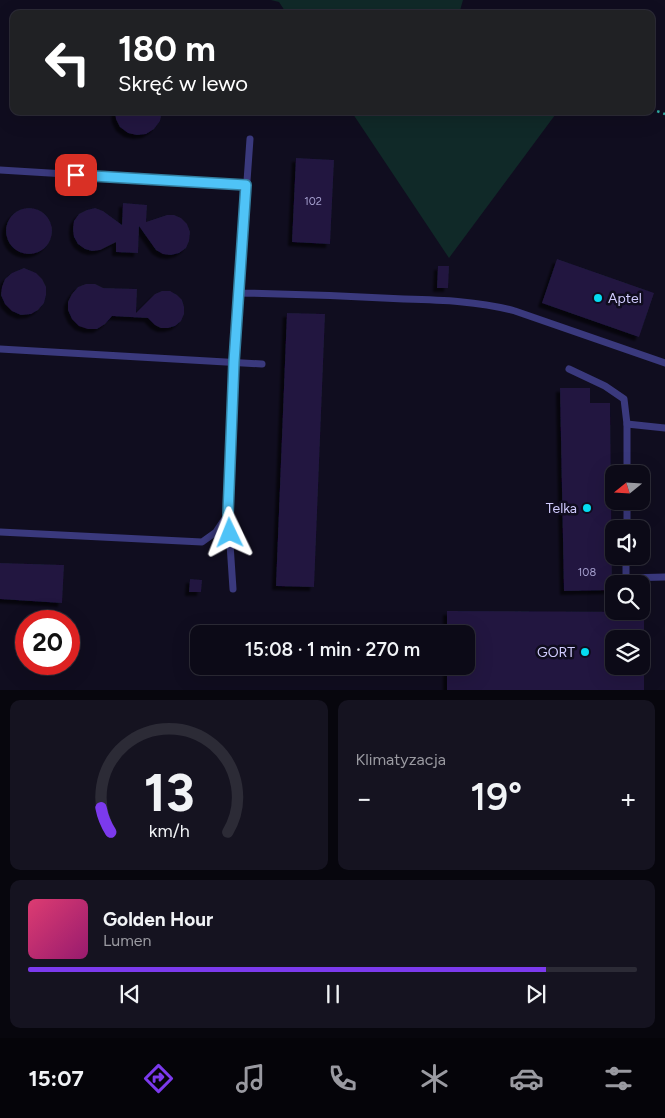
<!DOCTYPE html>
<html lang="pl">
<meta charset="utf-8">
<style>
:root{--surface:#0c0a17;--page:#151320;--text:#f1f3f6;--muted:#9a9aa1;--line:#2c2b36;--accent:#7c3aed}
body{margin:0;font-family:Figtree,sans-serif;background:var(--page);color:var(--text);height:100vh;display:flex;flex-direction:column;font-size:19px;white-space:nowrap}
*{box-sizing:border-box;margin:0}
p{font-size:16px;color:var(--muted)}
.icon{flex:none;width:28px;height:28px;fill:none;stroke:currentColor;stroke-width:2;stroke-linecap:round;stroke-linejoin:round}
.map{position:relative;height:690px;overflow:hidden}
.drawer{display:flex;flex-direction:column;gap:10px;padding:10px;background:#07060d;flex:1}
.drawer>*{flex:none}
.hud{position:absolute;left:10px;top:10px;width:645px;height:105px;border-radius:10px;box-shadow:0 5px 20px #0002,0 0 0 1px var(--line);background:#202124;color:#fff;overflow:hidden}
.needle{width:32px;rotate:252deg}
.tools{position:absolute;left:605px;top:465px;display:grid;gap:10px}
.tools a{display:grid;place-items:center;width:45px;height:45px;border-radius:10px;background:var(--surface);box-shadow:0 5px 20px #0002,0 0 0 1px var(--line);font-size:25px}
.speed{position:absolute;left:15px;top:610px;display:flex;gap:10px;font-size:25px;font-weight:700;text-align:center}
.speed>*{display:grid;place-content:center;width:65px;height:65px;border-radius:50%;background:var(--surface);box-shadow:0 5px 20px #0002,0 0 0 1px var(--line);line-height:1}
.speed .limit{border:8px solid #d22;background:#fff;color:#111}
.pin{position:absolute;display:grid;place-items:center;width:42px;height:42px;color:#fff;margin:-21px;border-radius:10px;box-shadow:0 2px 8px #0006}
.me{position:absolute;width:55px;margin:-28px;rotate:358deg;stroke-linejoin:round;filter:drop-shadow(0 0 4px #0008)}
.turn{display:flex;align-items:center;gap:18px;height:105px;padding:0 25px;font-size:22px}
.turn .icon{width:65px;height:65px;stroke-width:2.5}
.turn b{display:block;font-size:35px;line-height:42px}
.big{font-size:38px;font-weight:600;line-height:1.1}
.drawer .widget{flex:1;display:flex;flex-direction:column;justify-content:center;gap:8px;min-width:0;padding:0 18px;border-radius:10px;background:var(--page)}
.drawer .dial{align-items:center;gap:0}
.dial svg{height:130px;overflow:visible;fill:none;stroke:var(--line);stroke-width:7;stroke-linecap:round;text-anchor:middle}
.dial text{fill:var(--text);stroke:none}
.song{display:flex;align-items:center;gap:15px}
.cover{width:60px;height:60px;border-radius:8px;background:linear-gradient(135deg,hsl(340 70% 55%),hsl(320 70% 35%))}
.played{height:5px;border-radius:2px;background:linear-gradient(90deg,var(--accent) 85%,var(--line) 85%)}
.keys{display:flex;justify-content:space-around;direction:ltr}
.heat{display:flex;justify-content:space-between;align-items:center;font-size:28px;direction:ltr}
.drawer .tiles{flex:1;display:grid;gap:10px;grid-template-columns:1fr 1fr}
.widget:last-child{grid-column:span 2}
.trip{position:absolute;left:190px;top:625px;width:285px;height:50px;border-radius:10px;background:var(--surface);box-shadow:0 5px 20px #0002,0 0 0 1px var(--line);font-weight:600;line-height:50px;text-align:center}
.tab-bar{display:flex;height:80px;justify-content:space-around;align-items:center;background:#050409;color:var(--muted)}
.tab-bar .icon{width:35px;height:35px}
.tab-bar .selected{color:var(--accent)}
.tab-bar b{font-size:22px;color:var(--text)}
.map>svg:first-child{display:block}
.green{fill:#102928}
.building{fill:#20193f;filter:url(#shadow)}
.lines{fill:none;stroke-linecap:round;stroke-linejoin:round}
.path{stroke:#30aea5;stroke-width:2.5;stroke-dasharray:2.5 4;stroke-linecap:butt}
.service{stroke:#3a397d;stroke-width:7}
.route-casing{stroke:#337fa1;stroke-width:12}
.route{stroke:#4fc3f7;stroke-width:9}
.poi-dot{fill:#05dcf1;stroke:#100d1f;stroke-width:2}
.labels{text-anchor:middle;stroke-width:5;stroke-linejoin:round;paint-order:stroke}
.number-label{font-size:11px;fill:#a59fce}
.poi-label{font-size:14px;fill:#d1ccfe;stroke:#100d1f;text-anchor:end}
</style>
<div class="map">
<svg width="665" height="691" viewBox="0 0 665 691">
<defs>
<filter id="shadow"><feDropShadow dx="-4" dy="4" stdDeviation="1" flood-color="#0009"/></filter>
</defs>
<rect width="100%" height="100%" fill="#100d1f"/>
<!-- green -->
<g class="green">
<path d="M271 0H463L459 14H287L279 2Z"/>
<path d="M351 111H558L449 258Z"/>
</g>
<!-- building -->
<g class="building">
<path d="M115 111H162L160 121 154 129 146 134 137 135 128 133 120 127 116 119Z"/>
<path d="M296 158 334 160 330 244 292 242Z"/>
<path d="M123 203 147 205 146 222 167 215H174L181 218 187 224 190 232 189 241 186 248 179 253 171 255 163 254 156 250 139 226 138 253 116 252V242L100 250 92 251 85 249 78 244 74 237 73 229 74 221 79 214 87 210 95 208 103 211 122 225Z"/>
<circle cx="29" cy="231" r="23"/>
<path d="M557 259 654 293 639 337 542 303Z"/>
<path d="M438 266H449L448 288H437Z"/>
<path d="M24 268 36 273 42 279 46 287V295L44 303 38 310 31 314 21 315 12 311 5 304 1 295 2 287 5 279 12 273Z"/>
<path d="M86 284H95L103 288 137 289 136 313 155 294 162 291H170L177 295 182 300 184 307V314L181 321 175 326 168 328H161L155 325 148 318 112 316 105 324 97 329H88L79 326 72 319 68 310V302L72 294 78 287Z"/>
<path d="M287 313 325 314 314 587 276 586Z"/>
<path d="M560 388H590V403H610L612 590 564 591Z"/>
<path d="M0 563 64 565 62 603 0 599Z"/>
<path d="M190 579 202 580 201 592H189Z"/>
<path d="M447 611 644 612V639H614V666H644V691H447V666H466V634H447Z"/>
</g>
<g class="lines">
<!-- path -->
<path class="path" d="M651 109 665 114"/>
<!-- service -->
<g class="service">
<path d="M250 139 239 293C294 294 349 296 404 299 441 300 479 301 515 311L665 363"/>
<path d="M0 170 246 185"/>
<path d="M0 349 262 364"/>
<path d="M569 369 605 386 624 399 627 424V474"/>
<path d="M627 424 665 428"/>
<path d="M627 529V501"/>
<path d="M0 532 202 542 216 532 228 514"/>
<path d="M626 556V578L665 577"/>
<path d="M233 589 228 514 234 362 239 293"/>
</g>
</g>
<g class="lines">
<defs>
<path id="route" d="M76 175 246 185 234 362 228 514 230 533"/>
</defs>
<!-- route casing -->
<use href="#route" class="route-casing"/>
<!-- route -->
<use href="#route" class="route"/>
</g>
<!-- markers -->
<g class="poi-dot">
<circle cx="598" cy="298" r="5"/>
<circle cx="587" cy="508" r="5"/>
<circle cx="585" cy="652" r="5"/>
</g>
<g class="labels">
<!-- number labels -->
<g class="number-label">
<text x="313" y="205">102</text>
<text x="587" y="576">108</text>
</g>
<!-- poi labels -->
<g class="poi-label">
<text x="608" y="303" text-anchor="start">Aptel</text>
<text x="577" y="513">Telka</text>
<text x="575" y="657">GORT</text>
</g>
</g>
</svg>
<div class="tools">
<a><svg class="needle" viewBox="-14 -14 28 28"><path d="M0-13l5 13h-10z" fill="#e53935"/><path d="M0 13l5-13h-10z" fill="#9a9aa1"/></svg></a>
<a><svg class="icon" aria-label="sound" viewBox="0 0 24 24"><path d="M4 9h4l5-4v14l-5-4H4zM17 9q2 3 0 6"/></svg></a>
<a><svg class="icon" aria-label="search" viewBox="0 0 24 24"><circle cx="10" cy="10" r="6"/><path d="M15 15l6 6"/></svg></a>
<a><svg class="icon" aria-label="layers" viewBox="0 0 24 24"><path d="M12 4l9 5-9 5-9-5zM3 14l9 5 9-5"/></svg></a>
</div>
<div class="speed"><div class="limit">20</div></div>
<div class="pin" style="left:76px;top:175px;background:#d93025"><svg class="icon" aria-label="arrive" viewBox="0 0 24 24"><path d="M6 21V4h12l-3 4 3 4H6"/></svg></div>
<svg class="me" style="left:230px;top:533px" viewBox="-20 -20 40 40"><path d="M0-17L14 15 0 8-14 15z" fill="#4fc3f7" stroke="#fff" stroke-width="4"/></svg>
<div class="trip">15:08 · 1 min · 270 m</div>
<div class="hud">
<div class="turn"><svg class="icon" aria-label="left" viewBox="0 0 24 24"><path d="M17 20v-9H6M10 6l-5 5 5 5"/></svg><div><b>180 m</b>Skręć w lewo</div></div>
</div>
</div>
<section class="drawer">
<div class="tiles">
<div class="widget dial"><svg viewBox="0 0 100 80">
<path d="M14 69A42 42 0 1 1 86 69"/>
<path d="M14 69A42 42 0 0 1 8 54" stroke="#7c3aed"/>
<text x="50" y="56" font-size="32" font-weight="700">13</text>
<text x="50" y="72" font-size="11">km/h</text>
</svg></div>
<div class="widget"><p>Klimatyzacja</p>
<div class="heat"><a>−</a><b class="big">19°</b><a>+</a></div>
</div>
<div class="widget">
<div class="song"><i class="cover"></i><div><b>Golden Hour</b><p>Lumen</p></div></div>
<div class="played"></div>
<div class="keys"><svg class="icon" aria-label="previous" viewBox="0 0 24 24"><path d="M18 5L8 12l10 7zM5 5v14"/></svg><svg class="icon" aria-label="pause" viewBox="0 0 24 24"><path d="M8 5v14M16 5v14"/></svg><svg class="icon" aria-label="next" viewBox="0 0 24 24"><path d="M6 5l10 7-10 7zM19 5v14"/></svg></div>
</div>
</div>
</section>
<nav class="tab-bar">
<b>15:07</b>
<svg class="icon selected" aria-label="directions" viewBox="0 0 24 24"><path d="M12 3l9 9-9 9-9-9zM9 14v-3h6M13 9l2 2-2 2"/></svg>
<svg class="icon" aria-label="music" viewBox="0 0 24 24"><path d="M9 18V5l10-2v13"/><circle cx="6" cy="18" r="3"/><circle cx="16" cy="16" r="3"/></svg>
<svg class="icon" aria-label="phone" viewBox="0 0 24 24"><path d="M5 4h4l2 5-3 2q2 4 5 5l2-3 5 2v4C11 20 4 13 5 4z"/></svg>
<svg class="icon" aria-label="climate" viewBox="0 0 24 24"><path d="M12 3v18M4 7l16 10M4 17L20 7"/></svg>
<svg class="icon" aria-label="car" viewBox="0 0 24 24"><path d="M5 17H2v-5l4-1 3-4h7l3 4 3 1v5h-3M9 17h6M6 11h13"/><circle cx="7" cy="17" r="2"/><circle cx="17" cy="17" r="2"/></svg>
<svg class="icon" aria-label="filters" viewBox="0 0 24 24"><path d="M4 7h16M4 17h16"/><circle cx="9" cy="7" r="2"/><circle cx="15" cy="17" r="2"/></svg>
</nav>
